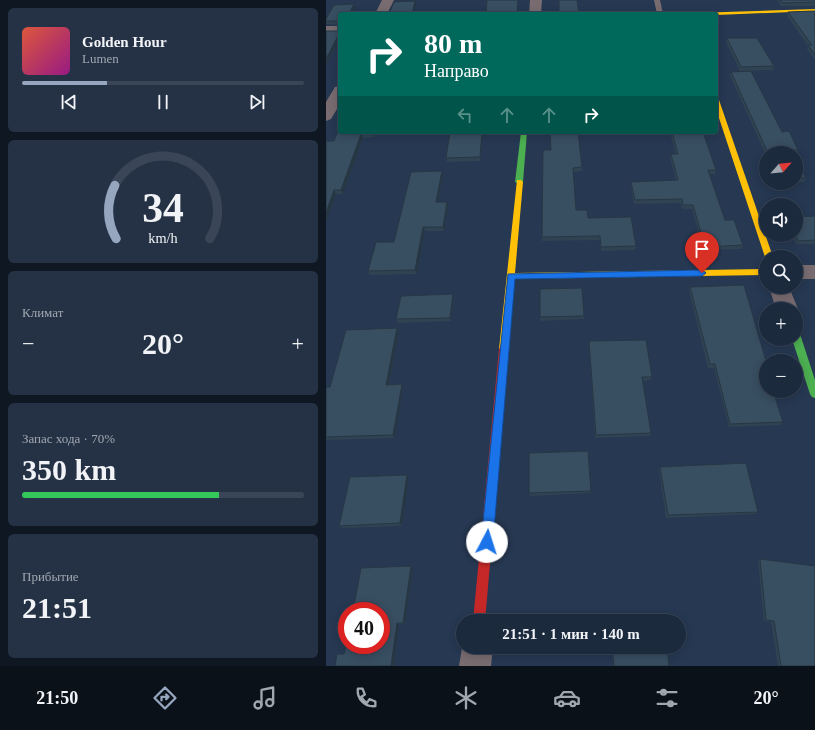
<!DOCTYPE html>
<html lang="ru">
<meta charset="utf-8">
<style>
:root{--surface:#1c2a3e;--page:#253245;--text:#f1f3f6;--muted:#a0a7b0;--line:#3a4658;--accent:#96a6bf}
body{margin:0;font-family:"Times New Roman",serif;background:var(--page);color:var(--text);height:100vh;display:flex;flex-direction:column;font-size:15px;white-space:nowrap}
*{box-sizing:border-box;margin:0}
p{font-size:13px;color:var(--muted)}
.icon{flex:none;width:22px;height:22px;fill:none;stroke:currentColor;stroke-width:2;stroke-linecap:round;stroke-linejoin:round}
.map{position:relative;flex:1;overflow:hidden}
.panel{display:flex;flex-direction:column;gap:8px;padding:8px;background:#0f1722;width:326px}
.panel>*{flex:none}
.top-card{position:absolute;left:12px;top:12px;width:380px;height:122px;border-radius:4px;box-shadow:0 2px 10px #0003,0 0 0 1px var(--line);background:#00695c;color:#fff;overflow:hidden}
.needle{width:26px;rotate:63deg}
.fabs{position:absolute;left:433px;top:146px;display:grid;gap:8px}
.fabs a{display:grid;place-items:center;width:44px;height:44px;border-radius:50%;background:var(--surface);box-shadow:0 2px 10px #0003,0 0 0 1px var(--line);font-size:20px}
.speed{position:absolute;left:12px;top:602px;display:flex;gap:8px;font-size:20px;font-weight:700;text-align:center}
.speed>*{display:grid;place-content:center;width:52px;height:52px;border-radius:50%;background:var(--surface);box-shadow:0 2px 10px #0003,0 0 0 1px var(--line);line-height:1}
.speed .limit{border:6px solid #d22;background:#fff;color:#111}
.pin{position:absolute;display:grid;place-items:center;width:34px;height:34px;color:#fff;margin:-41px -17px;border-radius:50% 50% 50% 0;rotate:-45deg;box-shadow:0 0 4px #0007}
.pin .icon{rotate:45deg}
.me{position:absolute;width:44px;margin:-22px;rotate:5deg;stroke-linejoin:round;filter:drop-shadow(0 0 3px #0008)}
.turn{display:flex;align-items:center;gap:14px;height:84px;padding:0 20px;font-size:18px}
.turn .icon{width:52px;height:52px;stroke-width:2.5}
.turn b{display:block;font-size:28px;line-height:34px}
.lanes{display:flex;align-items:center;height:38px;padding:0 20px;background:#0003;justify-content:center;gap:20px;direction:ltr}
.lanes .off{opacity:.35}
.big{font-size:30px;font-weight:700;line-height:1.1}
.panel .widget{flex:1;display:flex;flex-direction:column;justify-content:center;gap:6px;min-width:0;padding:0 14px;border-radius:6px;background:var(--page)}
.panel .dial{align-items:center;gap:0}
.dial svg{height:104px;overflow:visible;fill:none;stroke:var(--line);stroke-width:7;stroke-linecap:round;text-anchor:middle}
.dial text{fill:var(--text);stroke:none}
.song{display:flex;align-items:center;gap:12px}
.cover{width:48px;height:48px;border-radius:6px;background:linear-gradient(135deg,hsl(10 70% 55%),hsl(310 70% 35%))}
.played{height:4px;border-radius:2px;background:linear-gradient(90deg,var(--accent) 30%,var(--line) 30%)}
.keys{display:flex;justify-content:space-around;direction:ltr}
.heat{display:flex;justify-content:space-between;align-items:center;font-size:22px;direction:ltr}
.charge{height:6px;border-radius:3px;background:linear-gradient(90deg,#34c759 70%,var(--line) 0)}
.trip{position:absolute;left:130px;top:614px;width:230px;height:40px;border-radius:20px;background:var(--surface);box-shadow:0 2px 10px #0003,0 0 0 1px var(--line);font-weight:700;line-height:40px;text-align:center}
.menu{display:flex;height:64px;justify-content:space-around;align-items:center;background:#0b1119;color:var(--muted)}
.menu .icon{width:28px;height:28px}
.menu .on{color:var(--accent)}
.menu b{font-size:18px;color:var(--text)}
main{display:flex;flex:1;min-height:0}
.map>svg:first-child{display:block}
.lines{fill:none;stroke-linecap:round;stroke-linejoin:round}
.lane{fill:#796c70;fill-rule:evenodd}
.street{fill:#796c70;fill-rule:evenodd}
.fast{fill:#4caf50;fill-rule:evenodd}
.slow{fill:#ffc107;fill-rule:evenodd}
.jam{fill:#c62828;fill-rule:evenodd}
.wall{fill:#304353}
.shaded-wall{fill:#273744}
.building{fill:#384e61;stroke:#273744}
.route{fill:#1a73e8;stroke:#114b97}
</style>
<main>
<section class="panel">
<div class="widget">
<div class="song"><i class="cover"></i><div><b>Golden Hour</b><p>Lumen</p></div></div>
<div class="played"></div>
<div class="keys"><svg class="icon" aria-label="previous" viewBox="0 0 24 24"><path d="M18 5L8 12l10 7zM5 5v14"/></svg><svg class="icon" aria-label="pause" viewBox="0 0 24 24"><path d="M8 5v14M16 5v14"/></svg><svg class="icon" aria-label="next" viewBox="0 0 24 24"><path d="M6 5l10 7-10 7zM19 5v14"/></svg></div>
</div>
<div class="widget dial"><svg viewBox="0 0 100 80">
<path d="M14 69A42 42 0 1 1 86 69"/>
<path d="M14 69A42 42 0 0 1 13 28" stroke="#96a6bf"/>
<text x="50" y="56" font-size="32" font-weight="700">34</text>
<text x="50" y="72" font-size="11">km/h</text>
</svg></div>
<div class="widget"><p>Климат</p>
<div class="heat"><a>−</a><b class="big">20°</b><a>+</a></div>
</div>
<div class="widget"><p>Запас хода · 70%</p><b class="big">350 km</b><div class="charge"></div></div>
<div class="widget"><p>Прибытие</p><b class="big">21:51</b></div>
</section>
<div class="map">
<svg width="489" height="666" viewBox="0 0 489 666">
<rect width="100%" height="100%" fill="#263852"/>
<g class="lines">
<!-- lane -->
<path class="lane" d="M328 0H334L337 14H331Z"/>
<!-- street -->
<g class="street">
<path d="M56 0H68L61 14H49Z"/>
<path d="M204 0H216L215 14H203Z"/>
<rect x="0" y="26" width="14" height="8"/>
<path d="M14 86V104L5 119 0 121V102L9 87Z"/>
<rect x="470" y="265" width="19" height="14"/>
<path d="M443 287H463L472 309 470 312V309H450Z"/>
<path d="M137 642V647H167L165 666H133Z"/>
</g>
<!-- fast -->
<g class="fast">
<path d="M195 132H201L197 182 193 184 189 182Z"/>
<path d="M470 333 473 334 475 337 489 380V398L486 397 484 394 466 339H470Z"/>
</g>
<!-- slow -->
<g class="slow">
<path d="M489 9V11L390 15 366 14 368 13Z"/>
<path d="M390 98 393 100 447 257H440V259L439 257 390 109Z"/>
<path d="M191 180H195L197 182 189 273 440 269V275L188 279 183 349 181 352H175L173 349Z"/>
</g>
<!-- jam -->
<path class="jam" d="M178 345 181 346 183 349 159 621H147L173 349 175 346Z"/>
</g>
<!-- wall -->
<g class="wall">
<path d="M451 0H489V6H455Z"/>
<path d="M29 8 14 14V38L0 65V31H14V25L0 24V19Z"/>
<path d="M489 11V60L481 49 482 46 461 16 462 12Z"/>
<path d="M401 38 448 66 447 70 414 71 400 42Z"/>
<path d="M405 72 472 150 471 154 470 153H440V155L404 76Z"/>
<path d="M14 127 51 132 49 137 37 138 17 194H10L0 222 8 141Z"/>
<path d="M124 132H162L161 133H157L154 161 121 162 120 158Z"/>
<path d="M344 132H377L390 170 389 174H383L399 220 417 245 416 249 378 250 366 209H356L355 203 308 204 305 186V182L350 180 344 158 345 154H350Z"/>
<path d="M225 150 256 167V171L247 172 250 210 262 218 310 246 309 250 275 251 274 240 216 241V237Z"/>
<path d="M470 158 480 178 478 182H470Z"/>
<path d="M116 171 117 175 112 202 122 206 118 231H99L91 274 44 275 42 271 68 242Z"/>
<path d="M489 216V244H470L466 235H470Z"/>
<path d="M364 287 440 361V364L439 365 457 422 455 425 403 427 388 368H382L363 291Z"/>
<path d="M127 294 128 298 125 321 72 323 70 319Z"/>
<path d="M258 316V319L214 321V317Z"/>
<path d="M71 328 73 332 63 385 77 388 69 438 0 440V387H4Z"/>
<path d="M263 341 326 377 325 380 317 381 325 433 324 436 269 438Z"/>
<path d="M334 467 432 512 430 514 340 518 333 470Z"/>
<path d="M81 475 83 478 76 526 16 528 13 526Z"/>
<path d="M265 491V493L204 496 203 493Z"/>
<path d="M434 559 489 666H452L445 622 438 621 432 561Z"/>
<path d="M85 566 87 568 79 624H73L68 666H9Z"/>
<path d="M286 647H341L343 666H287Z"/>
</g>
<!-- shaded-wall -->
<g class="shaded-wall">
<path d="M89 1 90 5 87 14H86Z"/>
<path d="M28 4 29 8 26 14H23Z"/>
<path d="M14 32V38L0 65V59Z"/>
<path d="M49 132H51L49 137 48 133Z"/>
<path d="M156 132H157V133L154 161V157Z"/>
<path d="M35 134 37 138 17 194 15 190Z"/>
<path d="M116 171 117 175 111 206 110 202Z"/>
<path d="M8 190 10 194 0 222V213Z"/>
<path d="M121 202 122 206 118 231 117 227Z"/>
<path d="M97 227 99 231 91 274 89 270Z"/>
<path d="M127 294 128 298 125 321 124 318Z"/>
<path d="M71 328 73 332 62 388 60 385Z"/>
<path d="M76 384 77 388 69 438 67 435Z"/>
<path d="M81 475 83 478 76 526 74 523Z"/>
<path d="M85 566 87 568 79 624 77 623Z"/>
<path d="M71 623 73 624 68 666H65Z"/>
</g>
<!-- building -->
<g class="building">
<path d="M161 0H192L191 14H153V13H160Z"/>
<path d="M233 0H251L253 14H233Z"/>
<path d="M454 0H489V2L456 3Z"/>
<path d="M89 1 86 14H63L68 2Z"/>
<path d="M28 4 23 14H14V32L0 59V31H14V21H0V19L8 5Z"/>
<path d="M489 11V55L482 45H486L462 12Z"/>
<path d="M401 38H431L448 66 415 67Z"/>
<path d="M425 71 456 132 463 131 472 150H466L468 153H442L405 72Z"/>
<path d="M14 127V132H49L48 133 35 134 15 190H8L0 213V141H8Z"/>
<path d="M124 132H156L154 157 120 158Z"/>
<path d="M224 132H252L256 167 247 168 250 210H261L262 218 305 217 310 246 275 247 274 236 216 237 217 150H225Z"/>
<path d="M346 132H377L390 170H382L399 220H408L417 245 379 247 367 205H357L356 199 309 200 305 182 352 180 345 154H352Z"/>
<path d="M470 158 480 178H470Z"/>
<path d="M116 171 110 202H121L117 227H97L89 270 42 271 50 242H68L85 172Z"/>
<path d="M489 216V240L472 241 470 235V217Z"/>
<path d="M418 285 440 361V362L438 363 440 368V391H447L457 422 404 424 389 364H384L364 287Z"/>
<path d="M256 288 258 316 214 317V289Z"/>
<path d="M127 294 124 318 70 319 75 296Z"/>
<path d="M71 328 60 385 76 384 67 435 0 437V387H4L20 330Z"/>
<path d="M320 340 326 377H316L325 433 270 435 263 341Z"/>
<path d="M262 451 265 491 203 493V453Z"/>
<path d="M420 463 432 512 342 515 334 467Z"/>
<path d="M81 475 74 523 13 526 24 477Z"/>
<path d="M434 559 489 566V666H455L448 621 440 620Z"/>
<path d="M85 566 77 623H71L65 666H9L11 654H18L21 641V645H55V611H27L35 568Z"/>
<path d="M286 647H341L343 666H288Z"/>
</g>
<!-- route -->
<path class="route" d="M376 270 380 273 376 276 189 279 167 542 165 547 161 548 156 547 155 542 182 274Z"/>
</svg>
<div class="fabs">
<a><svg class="needle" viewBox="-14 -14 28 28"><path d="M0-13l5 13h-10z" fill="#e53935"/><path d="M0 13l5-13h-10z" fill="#a0a7b0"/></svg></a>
<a><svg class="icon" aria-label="sound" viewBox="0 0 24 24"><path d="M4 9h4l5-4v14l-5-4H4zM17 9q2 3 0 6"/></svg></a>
<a><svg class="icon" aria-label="search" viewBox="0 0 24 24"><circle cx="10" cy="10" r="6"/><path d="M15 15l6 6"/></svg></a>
<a>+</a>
<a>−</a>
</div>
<div class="speed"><div class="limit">40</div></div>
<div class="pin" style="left:376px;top:273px;background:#d93025"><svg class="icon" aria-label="arrive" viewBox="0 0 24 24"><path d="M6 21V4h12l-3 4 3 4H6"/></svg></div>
<svg class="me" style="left:161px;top:542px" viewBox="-20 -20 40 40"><circle r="19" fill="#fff"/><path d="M0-13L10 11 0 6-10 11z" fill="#1a73e8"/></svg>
<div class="trip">21:51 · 1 мин · 140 m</div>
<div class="top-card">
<div class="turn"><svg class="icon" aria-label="right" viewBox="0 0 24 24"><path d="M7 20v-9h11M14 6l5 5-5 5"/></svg><div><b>80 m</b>Направо</div></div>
<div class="lanes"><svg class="icon off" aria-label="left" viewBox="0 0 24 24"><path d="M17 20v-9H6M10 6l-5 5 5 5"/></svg><svg class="icon off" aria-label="ahead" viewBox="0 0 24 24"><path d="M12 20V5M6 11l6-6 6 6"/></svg><svg class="icon off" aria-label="ahead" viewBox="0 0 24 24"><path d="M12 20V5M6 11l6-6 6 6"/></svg><svg class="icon" aria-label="right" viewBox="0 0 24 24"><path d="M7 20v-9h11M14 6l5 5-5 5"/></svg></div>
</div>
</div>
</main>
<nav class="menu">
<b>21:50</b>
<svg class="icon on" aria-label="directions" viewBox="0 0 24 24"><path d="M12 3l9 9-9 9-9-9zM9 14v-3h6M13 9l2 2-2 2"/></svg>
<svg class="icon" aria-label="music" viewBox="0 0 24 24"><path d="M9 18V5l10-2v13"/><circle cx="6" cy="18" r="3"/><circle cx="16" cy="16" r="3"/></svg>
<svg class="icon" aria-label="phone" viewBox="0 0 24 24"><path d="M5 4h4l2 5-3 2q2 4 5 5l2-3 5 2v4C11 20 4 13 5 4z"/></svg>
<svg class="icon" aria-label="climate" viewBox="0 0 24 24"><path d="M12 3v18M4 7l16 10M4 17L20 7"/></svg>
<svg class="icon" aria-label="car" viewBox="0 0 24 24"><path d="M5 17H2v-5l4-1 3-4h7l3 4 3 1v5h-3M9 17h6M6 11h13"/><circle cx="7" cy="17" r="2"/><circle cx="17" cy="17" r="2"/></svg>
<svg class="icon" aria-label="filters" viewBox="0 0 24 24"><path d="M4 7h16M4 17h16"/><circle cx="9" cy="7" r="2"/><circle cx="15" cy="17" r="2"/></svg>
<b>20°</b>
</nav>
